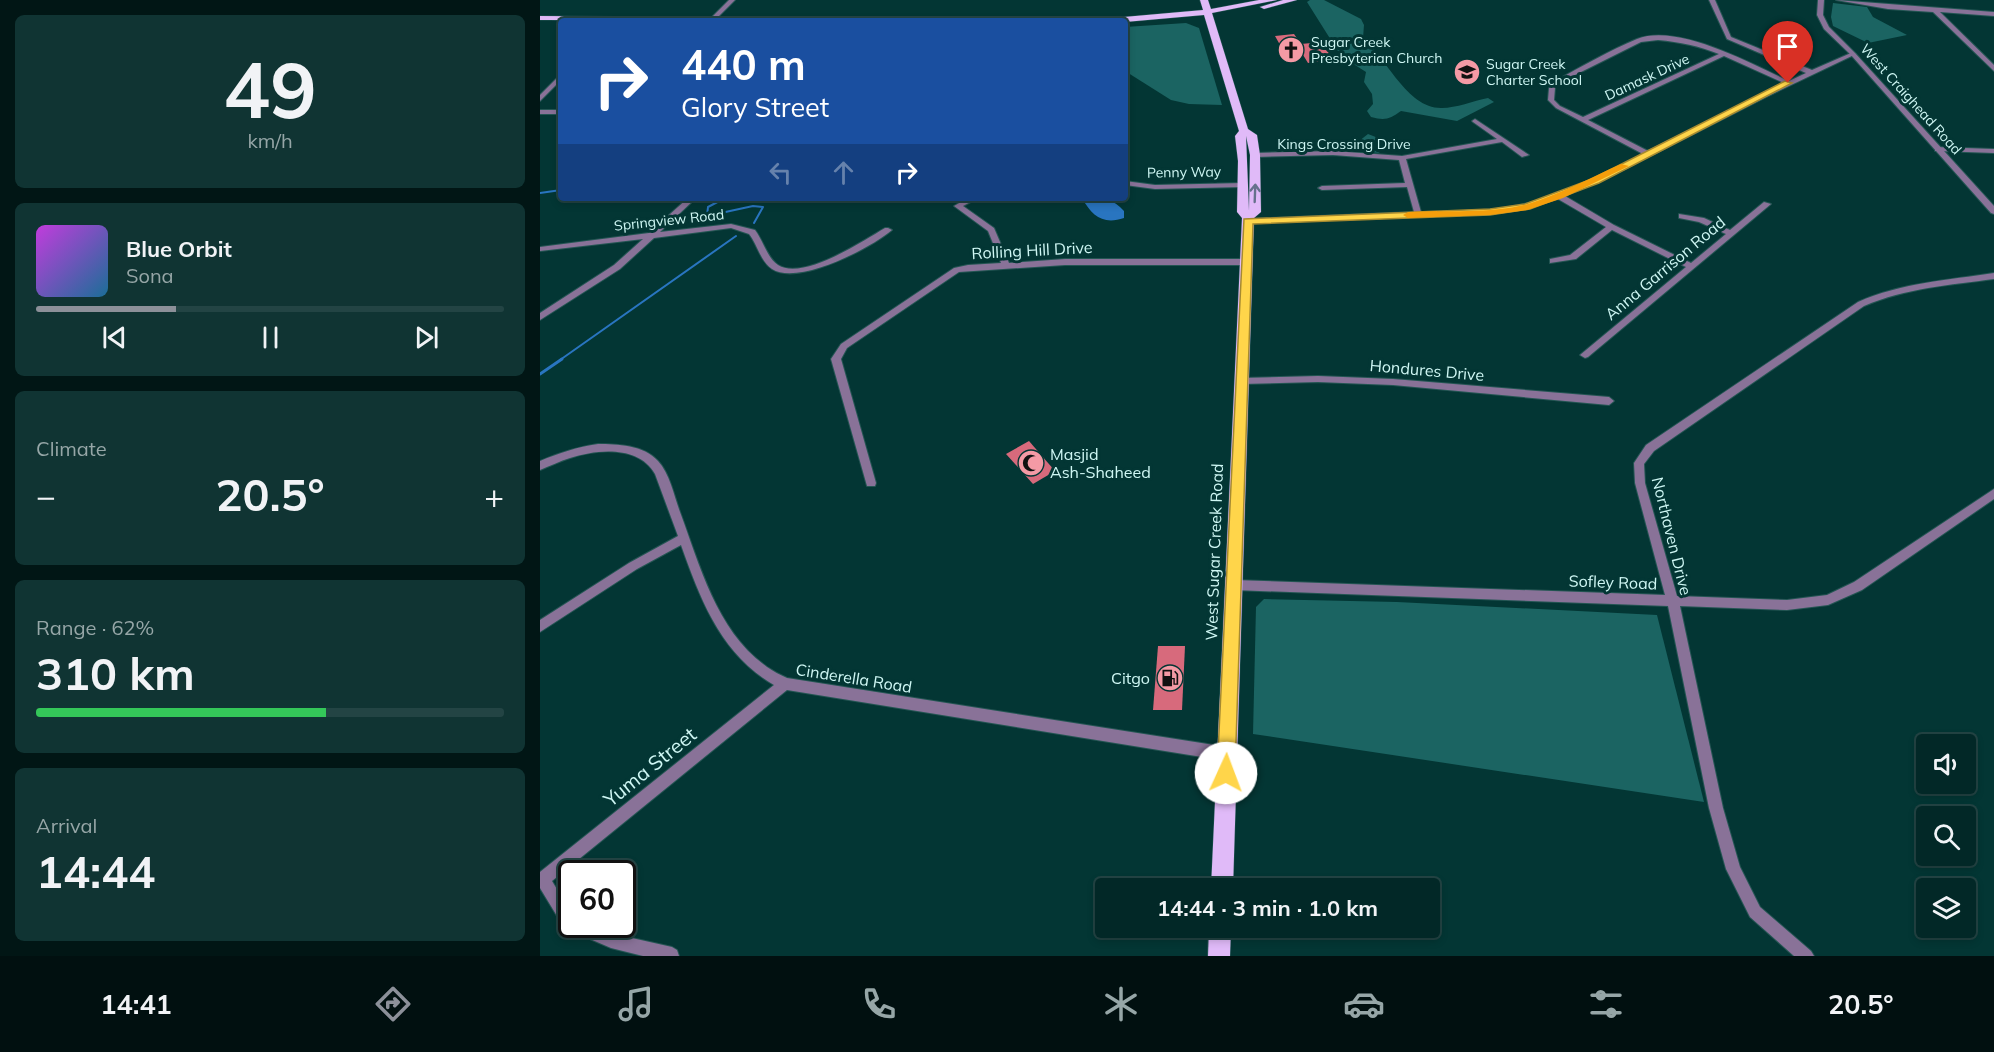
<!DOCTYPE html>
<meta charset="utf-8">
<style>
:root{--surface:#022827;--page:#103433;--text:#f1f3f6;--muted:#96a6a7;--line:#234444;--accent:#8c9099}
body{margin:0;font-family:Mulish,sans-serif;background:var(--page);color:var(--text);height:100vh;display:flex;flex-direction:column;font-size:22px;white-space:nowrap}
*{box-sizing:border-box;margin:0}
p{font-size:20px;color:var(--muted)}
.icon{flex:none;width:33px;height:33px;fill:none;stroke:currentColor;stroke-width:2;stroke-linecap:round;stroke-linejoin:round}
.map{position:relative;flex:1;overflow:hidden}
.details{display:flex;flex-direction:column;gap:15px;padding:15px;background:#011615;width:540px}
.details>*{flex:none}
.hud{position:absolute;left:18px;top:18px;width:570px;height:183px;border-radius:6px;box-shadow:0 3px 9px #0003,0 0 0 2px var(--line);background:#1a4fa0;color:#fff;overflow:hidden}
.controls{position:absolute;left:1376px;top:734px;display:grid;gap:12px}
.controls a{display:grid;place-items:center;width:60px;height:60px;border-radius:6px;background:var(--surface);box-shadow:0 3px 9px #0003,0 0 0 2px var(--line);font-size:30px}
.speed{position:absolute;left:18px;top:860px;display:flex;gap:12px;font-size:30px;font-weight:700;text-align:center}
.speed>*{display:grid;place-content:center;width:78px;height:78px;border-radius:50%;background:var(--surface);box-shadow:0 3px 9px #0003,0 0 0 2px var(--line);line-height:1}
.speed .limit{border:3px solid #111;border-radius:9px;background:#fff;color:#111}
.pin{position:absolute;display:grid;place-items:center;width:51px;height:51px;color:#fff;margin:-62px -26px;border-radius:50% 50% 50% 0;rotate:-45deg;box-shadow:0 0 6px #0007}
.pin .icon{rotate:45deg}
.me{position:absolute;width:66px;margin:-33px;rotate:2deg;stroke-linejoin:round;filter:drop-shadow(0 0 4px #0008)}
.turn{display:flex;align-items:center;gap:21px;height:126px;padding:0 24px;font-size:27px}
.turn .icon{width:78px;height:78px;stroke-width:2.5}
.turn b{display:block;font-size:42px;line-height:51px}
.lanes{display:flex;align-items:center;height:57px;padding:0 24px;background:#0003;justify-content:center;gap:30px;direction:ltr}
.lanes .off{opacity:.35}
.big{font-size:45px;font-weight:700;line-height:1.1}
.details .card{flex:1;display:flex;flex-direction:column;justify-content:center;gap:9px;min-width:0;padding:0 21px;border-radius:9px;background:var(--page)}
.details .dial{align-items:center;gap:0}
.dial b{font-size:78px;line-height:1}
.song{display:flex;align-items:center;gap:18px}
.cover{width:72px;height:72px;border-radius:9px;background:linear-gradient(135deg,hsl(290 70% 55%),hsl(200 70% 35%))}
.played{height:6px;border-radius:3px;background:linear-gradient(90deg,var(--accent) 30%,var(--line) 30%)}
.keys{display:flex;justify-content:space-around;direction:ltr}
.heat{display:flex;justify-content:space-between;align-items:center;font-size:33px;direction:ltr}
.charge{height:9px;border-radius:4px;background:linear-gradient(90deg,#34c759 62%,var(--line) 0)}
.trip{position:absolute;left:555px;top:878px;width:345px;height:60px;border-radius:6px;background:var(--surface);box-shadow:0 3px 9px #0003,0 0 0 2px var(--line);font-weight:700;line-height:60px;text-align:center}
.dock{display:flex;height:96px;justify-content:space-around;align-items:center;background:#011010;color:var(--muted)}
.dock .icon{width:42px;height:42px}
.dock .on{color:var(--accent)}
.dock b{font-size:27px;color:var(--text)}
main{display:flex;flex:1;min-height:0}
.map>svg:first-child{display:block}
.green{fill:#1b6462}
.water{fill:#2975c0}
.lines{fill:none;stroke-linecap:round;stroke-linejoin:round}
.stream-far1{stroke:#2975c0;stroke-width:2}
.stream{stroke:#2975c0;stroke-width:3}
.building{fill:#d76a7c}
.minor-casing{stroke:#245553;stroke-width:2}
.tertiary-casing{stroke:#245553;stroke-width:2}
.primary-casing{stroke:#245553;stroke-width:1}
.minor{fill:#897298;fill-rule:evenodd}
.tertiary{fill:#897298;fill-rule:evenodd}
.primary{fill:#e0baf8;fill-rule:evenodd}
.oneway{stroke:#66718c}
.route{fill:#ffd54a;stroke:#a68a30;stroke-width:1.5}
.slow{fill:#f59e0b}
.labels{text-anchor:middle;stroke-width:6;stroke-linejoin:round;paint-order:stroke}
.far-poi-label{font-size:14px;fill:#cff7f4;stroke:#033634;text-anchor:start}
.far-street-label{font-size:14px;fill:#cff7f4;stroke:#033634}
.street-label{font-size:16px;fill:#cff7f4;stroke:#033634}
.poi-label{font-size:16px;fill:#cff7f4;stroke:#033634;text-anchor:start}
.near-street-label{font-size:20px;fill:#cff7f4;stroke:#033634}
</style>
<main>
<section class="details">
<div class="card dial"><b>49</b><p>km/h</p></div>
<div class="card">
<div class="song"><i class="cover"></i><div><b>Blue Orbit</b><p>Sona</p></div></div>
<div class="played"></div>
<div class="keys"><svg class="icon" aria-label="previous" viewBox="0 0 24 24"><path d="M18 5L8 12l10 7zM5 5v14"/></svg><svg class="icon" aria-label="pause" viewBox="0 0 24 24"><path d="M8 5v14M16 5v14"/></svg><svg class="icon" aria-label="next" viewBox="0 0 24 24"><path d="M6 5l10 7-10 7zM19 5v14"/></svg></div>
</div>
<div class="card"><p>Climate</p>
<div class="heat"><a>−</a><b class="big">20.5°</b><a>+</a></div>
</div>
<div class="card"><p>Range · 62%</p><b class="big">310 km</b><div class="charge"></div></div>
<div class="card"><p>Arrival</p><b class="big">14:44</b></div>
</section>
<div class="map">
<svg width="1454" height="956" viewBox="0 0 1454 956">
<rect width="100%" height="100%" fill="#033634"/>
<!-- green -->
<g class="green">
<path d="M770 0H784L821 19 824 25 823 38C846 57 867 109 902 108 916 108 933 101 948 98L954 102 917 121 861 111C850 119 845 121 831 117L827 111 833 104 832 94 824 82 826 72 801 56 767 2Z"/>
<path d="M1293 3 1327 7 1333 17 1367 35 1328 43 1293 26 1291 17Z"/>
<path d="M646 23 659 28 682 105 649 104 631 100 585 71V27Z"/>
<path d="M828 134 846 141 834 150 840 153 828 152 814 145Z"/>
<path d="M724 599 857 602 1117 615 1164 802 713 734 716 607Z"/>
</g>
<!-- water -->
<path class="water" d="M542 198C559 198 572 197 584 211V218C563 225 552 216 542 198Z"/>
<g class="lines">
<!-- stream-far1 -->
<g class="stream-far1">
<path d="M0 193 21 190"/>
<path d="M185 198 168 207 167 216 213 206 223 207 214 223"/>
<path d="M20 360 196 236"/>
</g>
<!-- stream -->
<path class="stream" d="M0 374 22 359"/>
</g>
<!-- building -->
<g class="building">
<path d="M754 34 761 44 782 42 793 60 768 63 760 50 744 52 735 36Z"/>
<path d="M489 441 515 471 493 484 466 454Z"/>
<path d="M618 646H645L642 710H613Z"/>
</g>
<g class="lines">
<defs>
<g id="minor">
<path d="M189 0H195L175 20H171V18Z"/>
<path d="M1169 0H1175L1191 37 1272 70 1311 53 1316 54 1226 97 1071 176 1025 196 1074 225 1151 263 1186 234 1159 222 1139 218V214L1164 218 1190 230 1224 202 1231 204 1048 357 1045 358 1040 355 1146 267 1072 230 1036 259 1010 263V259L1030 255 1066 227 1018 199 975 211 950 214 708 223 704 221 708 219 874 212 867 187 782 190 778 188 782 186 865 183 859 160 793 155 715 157 711 155 715 153 793 151 862 156 957 139 933 122 932 121 935 119 989 155 982 157 962 142 866 159 881 212C912 211 944 212 974 206 1020 198 1062 175 1103 154L1016 108 1008 100 1009 88 1015 81C1041 67 1070 50 1097 39 1138 23 1211 64 1249 81L1266 73 1187 39ZM1118 40C1140 42 1159 46 1179 54L1043 117 1020 106 1014 100 1015 88 1019 83 1101 42ZM1184 56 1244 83 1108 151 1048 120Z"/>
<path d="M1296 0 1454 12V16L1400 12 1454 65V71L1393 12 1348 9Z"/>
<path d="M21 74V80L0 101V95Z"/>
<rect x="0" y="110" width="21" height="4"/>
<path d="M1395 147 1454 149V153L1398 151H1395Z"/>
<path d="M585 181 615 185 703 183 707 185 703 187 615 189 585 185Z"/>
<path d="M148 198H156L120 232 191 224 215 230C223 240 227 258 238 265 263 281 323 241 345 228H348L352 230C331 248 258 286 232 269 221 262 217 244 209 234L191 228 114 238 80 269 0 320V313L74 265 103 239 0 251V247L109 233Z"/>
<path d="M428 198H438L423 206 454 228 469 263 525 259H706L710 262 706 265H525L419 272 307 348 301 359 336 483 335 486H327L291 359 301 344 414 268 428 265 461 263 448 231 414 206Z"/>
<path d="M1454 273V279C1410 285 1366 288 1324 306L1114 451 1104 464 1105 483 1137 596 1247 600 1287 595 1314 582 1454 489V499L1322 590 1288 605 1247 610 1140 606 1183 808 1200 867 1220 907 1271 951 1274 956H1254L1210 917 1186 869 1169 808 1128 606 694 590 690 589 688 585 690 581 694 580 1125 595 1095 483 1094 463 1106 445 1318 302C1361 283 1408 280 1454 273Z"/>
<path d="M778 376 853 379 1069 397 1074 401 1069 405 853 385 778 382 701 384 696 381 701 378Z"/>
<path d="M58 444C77 444 104 445 118 461 130 474 134 496 140 512 160 566 177 632 227 667 233 671 240 675 247 678L687 747 692 749 694 754 692 759 687 761 247 690 12 881 27 906 32 909V924H52L83 936 132 947 137 950 139 956H103L71 948 43 936 17 916 0 888V872L234 685C181 654 161 601 141 545L97 569 0 632V620L89 563 138 536 115 474C99 445 57 449 30 458 20 461 10 466 0 470V461C19 453 37 447 58 444Z"/>
</g>
<path id="tertiary" d="M1278 0H1284L1283 15 1289 27 1315 53 1454 206V214L1451 213 1311 55 1284 29 1277 15Z"/>
<g id="primary">
<path d="M660 0H668L671 9 719 0H737L672 13 708 129 717 135 720 155 721 212 714 218 693 888H671L702 218 697 212 698 161 695 136 699 131 664 15 585 22 557 21 561 19 663 10ZM706 136 710 155 709 211Z"/>
<path d="M743 0H757L724 9 720 7Z"/>
<path d="M0 16 451 19 455 21 0 20Z"/>
<path d="M669 927H691L690 956H668Z"/>
</g>
</defs>
<!-- minor casing -->
<use href="#minor" class="minor-casing"/>
<!-- tertiary casing -->
<use href="#tertiary" class="tertiary-casing"/>
<!-- primary casing -->
<use href="#primary" class="primary-casing"/>
<!-- minor -->
<use href="#minor" class="minor"/>
<!-- tertiary -->
<use href="#tertiary" class="tertiary"/>
<!-- primary -->
<use href="#primary" class="primary"/>
</g>
<!-- one-way arrows -->
<defs><path id="oneway-shaft" d="M-6 0H5M1.5-3L5.5 0L1.5 3" fill="none" stroke-width="1.6" stroke-linecap="round" stroke-linejoin="round" transform="scale(1.5)"/></defs>
<use class="oneway" href="#oneway-shaft" transform="translate(715 193) rotate(-88)"/>
<!-- route -->
<path class="route" d="M1245 81 1252 83 1059 183 990 209 950 215 713 224 695 773 692 779 686 782 680 779 677 773 704 219 950 209 985 204 1052 179Z"/>
<!-- slow -->
<path class="slow" d="M1081 164 1089 166 1023 198 987 210 950 215 868 218 863 215 868 212C907 210 951 214 988 204 1020 194 1050 178 1081 164Z"/>
<!-- icons -->
<defs>
<symbol id="church-disc" viewBox="-11 -11 22 22"><circle r="9.5" fill="#f49aa5" stroke="#033634"/><path d="M-1.2-6h2.4v3.5h3.3v2.4h-3.3V6h-2.4V-.1h-3.3v-2.4h3.3Z" fill="#111"/></symbol>
<symbol id="school-disc" viewBox="-11 -11 22 22"><circle r="9.5" fill="#f49aa5" stroke="#033634"/><path d="M0-5L7-2L0 1L-7-2ZM-4 1L0 2.5L4 1V4Q0 6-4 4Z" fill="#111"/></symbol>
<symbol id="mosque-disc" viewBox="-11 -11 22 22"><circle r="9.5" fill="#f49aa5" stroke="#033634"/><path d="M3.5-4.9A6 6 0 1 0 3.5 4.9A5 5 0 1 1 3.5-4.9Z" fill="#111"/></symbol>
<symbol id="fuel-disc" viewBox="-11 -11 22 22"><circle r="9.5" fill="#f49aa5" stroke="#033634"/><path d="M-5.5-6h7V0h2V4h1.3V-2.5L3-4.5l.8-.8L6-3V5H2.5V1h-1V6h-7ZM-4.2-4.7v3.2H.2V-4.7Z" fill="#111"/></symbol>
</defs>
<g fill-rule="evenodd">
<use href="#church-disc" x="736" y="35" width="30" height="30"/>
<use href="#school-disc" x="912" y="57" width="30" height="30"/>
<use href="#mosque-disc" x="476" y="448" width="30" height="30"/>
<use href="#fuel-disc" x="615" y="663" width="30" height="30"/>
</g>
<g class="labels">
<!-- far-poi labels -->
<g class="far-poi-label">
<text x="771" y="47">Sugar Creek<tspan x="771" dy="16">Presbyterian Church</tspan></text>
<text x="946" y="69">Sugar Creek<tspan x="946" dy="16">Charter School</tspan></text>
</g>
<!-- far-street labels -->
<g class="far-street-label">
<text transform="translate(1107 77) rotate(-25)" y="5">Damask Drive</text>
<text transform="translate(1371 99) rotate(48)" y="5">West Craighead Road</text>
<text x="804" y="149">Kings Crossing Drive</text>
<text transform="translate(644 172) rotate(-1)" y="5">Penny Way</text>
<text transform="translate(129 220) rotate(-6)" y="5">Springview Road</text>
</g>
<!-- street labels -->
<g class="street-label">
<text transform="translate(492 250) rotate(-3)" y="6">Rolling Hill Drive</text>
<text transform="translate(1125 268) rotate(-40)" y="6">Anna Garrison Road</text>
<text transform="translate(887 370) rotate(5)" y="6">Hondures Drive</text>
<text transform="translate(1132 536) rotate(76)" y="6">Northaven Drive</text>
<text transform="translate(674 552) rotate(-88)" y="6">West Sugar Creek Road</text>
<text transform="translate(1073 582) rotate(2)" y="6">Sofley Road</text>
<text transform="translate(314 678) rotate(9)" y="6">Cinderella Road</text>
</g>
<!-- poi labels -->
<g class="poi-label">
<text x="510" y="460">Masjid<tspan x="510" dy="18">Ash-Shaheed</tspan></text>
<text x="610" y="684" text-anchor="end">Citgo</text>
</g>
<!-- near-street labels -->
<g class="near-street-label">
<text transform="translate(110 767) rotate(-39)" y="7">Yuma Street</text>
</g>
</g>
</svg>
<div class="controls">
<a><svg class="icon" aria-label="sound" viewBox="0 0 24 24"><path d="M4 9h4l5-4v14l-5-4H4zM17 9q2 3 0 6"/></svg></a>
<a><svg class="icon" aria-label="search" viewBox="0 0 24 24"><circle cx="10" cy="10" r="6"/><path d="M15 15l6 6"/></svg></a>
<a><svg class="icon" aria-label="layers" viewBox="0 0 24 24"><path d="M12 4l9 5-9 5-9-5zM3 14l9 5 9-5"/></svg></a>
</div>
<div class="speed"><div class="limit">60</div></div>
<div class="pin" style="left:1248px;top:83px;background:#d93025"><svg class="icon" aria-label="arrive" viewBox="0 0 24 24"><path d="M6 21V4h12l-3 4 3 4H6"/></svg></div>
<svg class="me" style="left:686px;top:773px" viewBox="-20 -20 40 40"><circle r="19" fill="#fff"/><path d="M0-13L10 11 0 6-10 11z" fill="#ffd54a"/></svg>
<div class="trip">14:44 · 3 min · 1.0 km</div>
<div class="hud">
<div class="turn"><svg class="icon" aria-label="right" viewBox="0 0 24 24"><path d="M7 20v-9h11M14 6l5 5-5 5"/></svg><div><b>440 m</b>Glory Street</div></div>
<div class="lanes"><svg class="icon off" aria-label="left" viewBox="0 0 24 24"><path d="M17 20v-9H6M10 6l-5 5 5 5"/></svg><svg class="icon off" aria-label="ahead" viewBox="0 0 24 24"><path d="M12 20V5M6 11l6-6 6 6"/></svg><svg class="icon" aria-label="right" viewBox="0 0 24 24"><path d="M7 20v-9h11M14 6l5 5-5 5"/></svg></div>
</div>
</div>
</main>
<nav class="dock">
<b>14:41</b>
<svg class="icon on" aria-label="directions" viewBox="0 0 24 24"><path d="M12 3l9 9-9 9-9-9zM9 14v-3h6M13 9l2 2-2 2"/></svg>
<svg class="icon" aria-label="music" viewBox="0 0 24 24"><path d="M9 18V5l10-2v13"/><circle cx="6" cy="18" r="3"/><circle cx="16" cy="16" r="3"/></svg>
<svg class="icon" aria-label="phone" viewBox="0 0 24 24"><path d="M5 4h4l2 5-3 2q2 4 5 5l2-3 5 2v4C11 20 4 13 5 4z"/></svg>
<svg class="icon" aria-label="climate" viewBox="0 0 24 24"><path d="M12 3v18M4 7l16 10M4 17L20 7"/></svg>
<svg class="icon" aria-label="car" viewBox="0 0 24 24"><path d="M5 17H2v-5l4-1 3-4h7l3 4 3 1v5h-3M9 17h6M6 11h13"/><circle cx="7" cy="17" r="2"/><circle cx="17" cy="17" r="2"/></svg>
<svg class="icon" aria-label="filters" viewBox="0 0 24 24"><path d="M4 7h16M4 17h16"/><circle cx="9" cy="7" r="2"/><circle cx="15" cy="17" r="2"/></svg>
<b>20.5°</b>
</nav>
